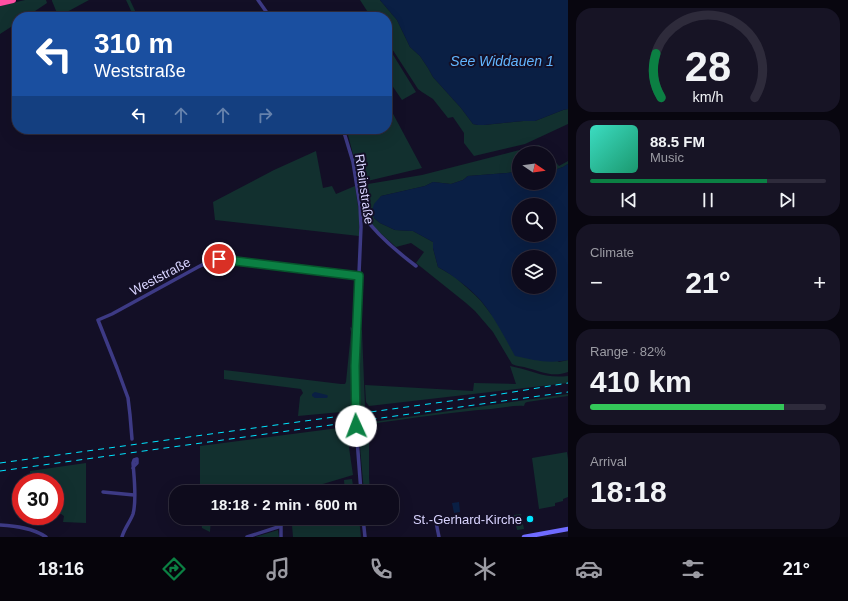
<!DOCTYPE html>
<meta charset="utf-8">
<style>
:root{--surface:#0e0b1c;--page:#171425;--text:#f1f3f6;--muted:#9b9ba3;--line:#2e2b3b;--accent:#0b8043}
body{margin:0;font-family:Helvetica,sans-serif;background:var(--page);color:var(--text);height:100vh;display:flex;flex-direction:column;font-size:15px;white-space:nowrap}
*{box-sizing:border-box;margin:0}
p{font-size:13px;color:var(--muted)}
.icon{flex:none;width:22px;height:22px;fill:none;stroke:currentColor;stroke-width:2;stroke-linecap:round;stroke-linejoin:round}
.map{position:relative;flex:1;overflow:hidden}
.sheet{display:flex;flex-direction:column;gap:8px;padding:8px;background:#08060f;width:280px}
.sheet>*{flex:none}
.guide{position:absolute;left:12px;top:12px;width:380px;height:122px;border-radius:16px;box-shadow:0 4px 16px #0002,0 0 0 1px var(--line);background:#1a4fa0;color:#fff;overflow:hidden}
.needle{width:26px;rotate:103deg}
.fabs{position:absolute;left:512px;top:146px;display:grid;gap:8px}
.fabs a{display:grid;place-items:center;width:44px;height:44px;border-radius:50%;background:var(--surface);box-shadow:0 4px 16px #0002,0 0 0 1px var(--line);font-size:20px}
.speed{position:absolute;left:12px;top:473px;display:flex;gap:8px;font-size:20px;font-weight:700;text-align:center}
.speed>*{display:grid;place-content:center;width:52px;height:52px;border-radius:50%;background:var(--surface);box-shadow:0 4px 16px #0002,0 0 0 1px var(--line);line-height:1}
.speed .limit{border:6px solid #d22;background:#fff;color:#111}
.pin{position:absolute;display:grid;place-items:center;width:34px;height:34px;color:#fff;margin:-17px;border:2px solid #fff;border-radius:50%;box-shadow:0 1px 4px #0007}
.me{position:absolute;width:44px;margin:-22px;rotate:358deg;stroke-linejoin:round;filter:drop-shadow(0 0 3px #0008)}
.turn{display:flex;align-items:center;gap:14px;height:84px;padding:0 16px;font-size:18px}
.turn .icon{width:52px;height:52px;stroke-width:2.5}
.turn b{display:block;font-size:28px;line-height:34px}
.lanes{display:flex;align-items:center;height:38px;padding:0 16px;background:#0003;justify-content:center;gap:20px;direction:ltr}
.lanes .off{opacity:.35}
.big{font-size:30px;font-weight:700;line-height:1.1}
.sheet .card{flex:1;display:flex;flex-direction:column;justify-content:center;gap:6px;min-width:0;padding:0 14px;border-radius:16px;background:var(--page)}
.sheet .dial{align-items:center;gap:0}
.dial svg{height:104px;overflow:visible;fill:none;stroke:var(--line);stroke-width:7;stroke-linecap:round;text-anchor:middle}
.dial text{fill:var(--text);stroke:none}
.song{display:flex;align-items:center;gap:12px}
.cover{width:48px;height:48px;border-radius:6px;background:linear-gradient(135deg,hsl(170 70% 55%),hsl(160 70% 35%))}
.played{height:4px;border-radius:2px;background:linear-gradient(90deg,var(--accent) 75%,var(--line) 75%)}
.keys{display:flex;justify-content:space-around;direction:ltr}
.heat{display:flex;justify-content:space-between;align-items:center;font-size:22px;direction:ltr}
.charge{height:6px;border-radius:3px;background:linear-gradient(90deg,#34c759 82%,var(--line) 0)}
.trip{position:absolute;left:169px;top:485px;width:230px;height:40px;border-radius:16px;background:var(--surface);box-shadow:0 4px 16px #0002,0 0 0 1px var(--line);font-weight:700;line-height:40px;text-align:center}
.tabs{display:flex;height:64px;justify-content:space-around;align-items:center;background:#06040b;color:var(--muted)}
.tabs .icon{width:28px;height:28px}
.tabs .selected{color:var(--accent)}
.tabs b{font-size:18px;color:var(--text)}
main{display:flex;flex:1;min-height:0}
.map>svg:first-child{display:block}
.green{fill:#12302f}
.water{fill:#0a1f44;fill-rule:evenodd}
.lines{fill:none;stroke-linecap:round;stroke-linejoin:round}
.minor{stroke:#3d3a85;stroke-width:3.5}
.secondary{stroke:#6f6bff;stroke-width:4.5}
.motorway{stroke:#ff4fa3;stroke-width:6}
.rail{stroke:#00e5ff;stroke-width:1;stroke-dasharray:6 5;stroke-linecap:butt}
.minor-bridge{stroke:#3d3a85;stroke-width:3.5}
.route-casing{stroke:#07532c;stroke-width:10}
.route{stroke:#0b8043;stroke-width:7}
.poi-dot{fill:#00e5ff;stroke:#130f26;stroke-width:1.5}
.labels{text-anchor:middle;stroke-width:4;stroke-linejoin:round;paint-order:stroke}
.street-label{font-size:13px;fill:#d9d4ff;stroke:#130f26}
.poi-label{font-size:13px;fill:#d9d4ff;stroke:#130f26;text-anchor:end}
.water-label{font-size:14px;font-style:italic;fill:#62b6ff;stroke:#130f26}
</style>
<main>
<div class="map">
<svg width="568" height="537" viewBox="0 0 568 537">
<rect width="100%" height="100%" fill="#130f26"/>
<!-- green -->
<g class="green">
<path d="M25 0H46L47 3 26 17H17V23L0 34V6Z"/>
<path d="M52 0H89L65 13H57L52 1Z"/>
<path d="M126 0H130L138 17H134Z"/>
<path d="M360 0H380L397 20 410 47 420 56 428 68 433 77 461 108 473 124 478 125H484L523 121H535L563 110 568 109V124L525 144 474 156 464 143V133L453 117 448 118 433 99 422 92 418 89 387 41V17H371Z"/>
<path d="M387 45 416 92 402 100 389 81 387 82Z"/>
<path d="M391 110 422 168 359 183 355 162 347 131 350 129H387V112Z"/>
<path d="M539 145 547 153H519V172L468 176 463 180 451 184 433 182 425 186 381 196 374 218 380 223 395 230 413 231 433 242V248L438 267 455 277 475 295 481 301 491 314 559 362 568 360V372C552 378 540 371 524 367 520 366 516 366 512 364L493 332 475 311 466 303 416 263 424 252 411 243 396 247 369 223 362 212 359 190 362 185 422 175Z"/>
<path d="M316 151 323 188 332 186 336 194 355 186 359 212V236L215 220 213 202 274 170Z"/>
<path d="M549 155 559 166 568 161V164L563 167 549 172Z"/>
<path d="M350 327 354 329 355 332 352 411 298 416 300 397 303 393 301 389 224 379V370L341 384H345L346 382 351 332Z"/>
<path d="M360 328 362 331 365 407C363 410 361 411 358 411V367Z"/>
<path d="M510 366C531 370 545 379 568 376V383L369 406 366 402 365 385 473 391 474 383 516 384Z"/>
<path d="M568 394V396L527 402 525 403 524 406C513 405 502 408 491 409 450 412 409 419 369 424V477L370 492H364L358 425 359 424Z"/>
<path d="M346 427 353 475 296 492 235 489 234 492H200V446Z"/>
<path d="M567 452 568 459V497L563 499V501L555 503V506L539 509 532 458Z"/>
<path d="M86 463V523L63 522 64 516 61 514 55 512V482H30V471Z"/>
<path d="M352 479 354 492H345L344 480Z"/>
<path d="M521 514 524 529 517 530 514 515Z"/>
<path d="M201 518H211L210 532 202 528Z"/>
<path d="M310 518H359L361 537H293L292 525Z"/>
<path d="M278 530 279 537H255Z"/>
</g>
<!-- water -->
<g class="water">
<path d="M380 0H568V109L563 110 535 121H523L484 125H478L473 124 461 108 433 77 428 68 420 56 410 47 397 20Z"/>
<path d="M568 164V360C548 364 534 360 515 356 505 338 495 318 482 302 471 289 453 275 438 267L433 248V242L413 231 395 230 380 223 374 218 372 211 374 204 381 196 425 186 433 182 451 184 463 180 468 176 519 172V183H549V172L563 167ZM519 205H549V235H519ZM519 257H549V287H519Z"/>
<path d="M315 392 327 395 328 396 327 398H315L312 396V394Z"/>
<path d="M459 502 460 512 454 513 452 503Z"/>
</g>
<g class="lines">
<!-- minor -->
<g class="minor">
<path d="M258 0 270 17"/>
<path d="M343 129 353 162 360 206 361 227 355 367V411"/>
<path d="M362 214C376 234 396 251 416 266"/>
<path d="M356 426 361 492"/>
<path d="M132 439 130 415 128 398 117 368 98 320 112 314 198 267C208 262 215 259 226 260L359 276"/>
<path d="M103 492 134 495"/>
<path d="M363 518 365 537"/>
<path d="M436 522 439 537"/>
<path d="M0 525C16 526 33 528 46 537"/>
<path d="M122 537C124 529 130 522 133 514 137 500 134 477 133 463L134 460 137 459V463L134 466 133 468"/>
<path d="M247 537 281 526V537"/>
</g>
<!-- secondary -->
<path class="secondary" d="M524 537 568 529"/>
<!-- motorway -->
<path class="motorway" d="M0 3 13 0"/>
<!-- rail -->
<g class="rail">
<path d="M0 463 501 394 568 383"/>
<path d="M0 471 568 392"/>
</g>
<!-- minor-bridge -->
<path class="minor-bridge" d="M355 411 356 426"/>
</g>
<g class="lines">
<defs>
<path id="route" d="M219 259 359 276 355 366 356 426"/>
</defs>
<!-- route casing -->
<use href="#route" class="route-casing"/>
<!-- route -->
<use href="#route" class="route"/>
</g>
<!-- markers -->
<circle class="poi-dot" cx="530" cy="519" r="4"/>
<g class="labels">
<!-- street labels -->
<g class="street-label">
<text transform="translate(365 189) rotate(82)" y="5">Rheinstraße</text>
<text transform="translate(160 276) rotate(-28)" y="5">Weststraße</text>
</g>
<!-- poi labels -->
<g class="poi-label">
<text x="522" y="524">St.-Gerhard-Kirche</text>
</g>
<!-- water labels -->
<g class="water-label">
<text x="502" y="66">See Widdauen 1</text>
</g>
</g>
</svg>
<div class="fabs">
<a><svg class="needle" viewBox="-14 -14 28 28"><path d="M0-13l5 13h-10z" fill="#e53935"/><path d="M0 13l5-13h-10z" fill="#9b9ba3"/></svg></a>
<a><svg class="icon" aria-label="search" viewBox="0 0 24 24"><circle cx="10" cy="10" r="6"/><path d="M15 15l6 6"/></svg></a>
<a><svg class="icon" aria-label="layers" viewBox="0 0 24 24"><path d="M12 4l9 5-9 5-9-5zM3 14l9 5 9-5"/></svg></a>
</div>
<div class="speed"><div class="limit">30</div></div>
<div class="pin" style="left:219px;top:259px;background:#d93025"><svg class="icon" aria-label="arrive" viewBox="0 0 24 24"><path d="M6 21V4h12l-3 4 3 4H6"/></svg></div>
<svg class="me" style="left:356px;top:426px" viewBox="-20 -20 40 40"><circle r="19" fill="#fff"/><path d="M0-13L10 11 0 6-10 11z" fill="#0b8043"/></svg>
<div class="trip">18:18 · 2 min · 600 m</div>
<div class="guide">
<div class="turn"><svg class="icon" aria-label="left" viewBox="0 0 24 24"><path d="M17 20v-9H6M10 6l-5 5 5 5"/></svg><div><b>310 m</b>Weststraße</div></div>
<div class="lanes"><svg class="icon" aria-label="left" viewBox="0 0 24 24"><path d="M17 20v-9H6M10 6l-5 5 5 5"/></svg><svg class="icon off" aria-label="ahead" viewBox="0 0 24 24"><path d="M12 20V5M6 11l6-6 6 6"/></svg><svg class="icon off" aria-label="ahead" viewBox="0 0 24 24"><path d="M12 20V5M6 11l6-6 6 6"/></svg><svg class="icon off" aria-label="right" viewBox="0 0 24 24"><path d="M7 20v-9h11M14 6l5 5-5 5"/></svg></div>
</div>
</div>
<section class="sheet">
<div class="card dial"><svg viewBox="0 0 100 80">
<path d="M14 69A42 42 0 1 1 86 69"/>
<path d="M14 69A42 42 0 0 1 10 35" stroke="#0b8043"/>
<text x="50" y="56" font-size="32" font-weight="700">28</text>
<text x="50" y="72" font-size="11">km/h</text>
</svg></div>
<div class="card">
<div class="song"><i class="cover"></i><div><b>88.5 FM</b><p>Music</p></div></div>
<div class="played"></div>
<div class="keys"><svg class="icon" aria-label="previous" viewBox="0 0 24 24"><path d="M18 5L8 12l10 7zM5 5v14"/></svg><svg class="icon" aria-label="pause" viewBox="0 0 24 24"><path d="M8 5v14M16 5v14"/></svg><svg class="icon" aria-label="next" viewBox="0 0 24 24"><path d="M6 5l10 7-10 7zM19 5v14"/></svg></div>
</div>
<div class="card"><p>Climate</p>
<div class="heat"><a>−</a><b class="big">21°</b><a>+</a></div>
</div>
<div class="card"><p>Range · 82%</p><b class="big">410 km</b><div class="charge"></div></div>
<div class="card"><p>Arrival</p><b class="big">18:18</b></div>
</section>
</main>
<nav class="tabs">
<b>18:16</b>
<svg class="icon selected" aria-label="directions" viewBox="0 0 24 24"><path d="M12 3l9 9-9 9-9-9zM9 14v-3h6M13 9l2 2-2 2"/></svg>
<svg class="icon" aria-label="music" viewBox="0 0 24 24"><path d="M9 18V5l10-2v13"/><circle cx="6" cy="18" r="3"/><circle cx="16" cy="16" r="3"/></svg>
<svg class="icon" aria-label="phone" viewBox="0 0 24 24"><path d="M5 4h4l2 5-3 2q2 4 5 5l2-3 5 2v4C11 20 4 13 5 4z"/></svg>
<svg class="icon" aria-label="climate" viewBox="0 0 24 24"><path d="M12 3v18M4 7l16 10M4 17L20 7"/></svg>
<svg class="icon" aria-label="car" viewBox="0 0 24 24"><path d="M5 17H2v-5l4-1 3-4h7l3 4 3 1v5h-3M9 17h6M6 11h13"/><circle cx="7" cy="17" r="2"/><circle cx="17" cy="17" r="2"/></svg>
<svg class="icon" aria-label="filters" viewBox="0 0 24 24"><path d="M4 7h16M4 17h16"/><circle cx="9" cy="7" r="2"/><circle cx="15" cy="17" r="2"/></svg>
<b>21°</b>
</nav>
